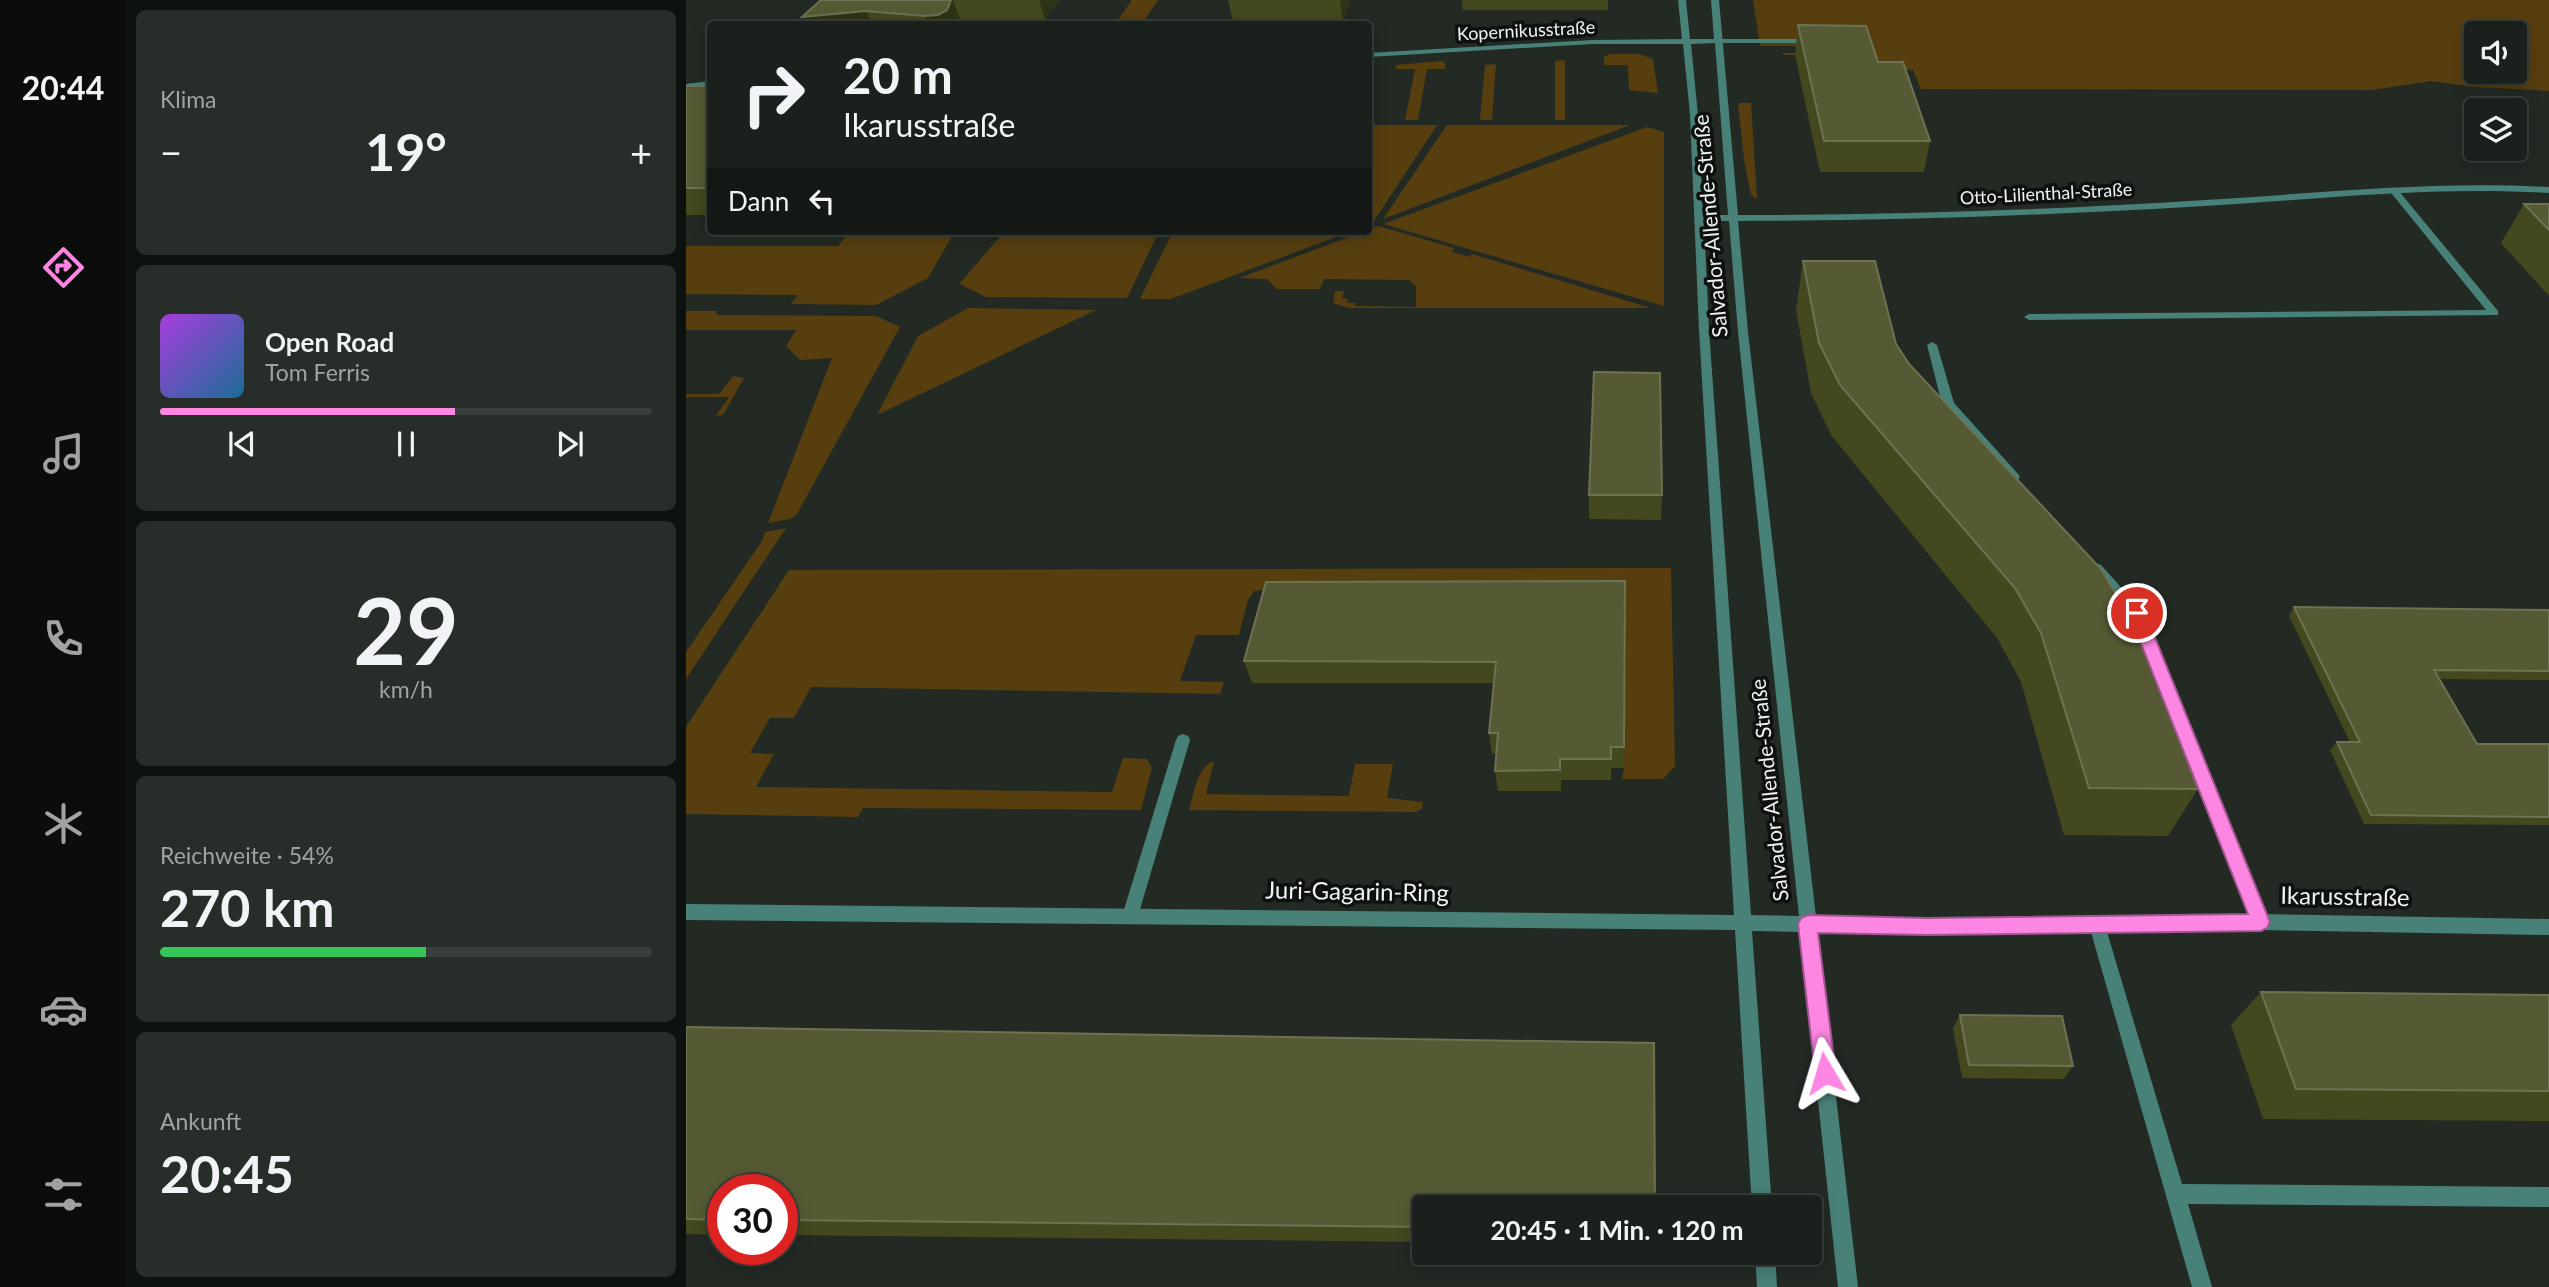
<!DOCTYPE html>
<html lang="de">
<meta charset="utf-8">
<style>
:root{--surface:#1a201b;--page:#272d28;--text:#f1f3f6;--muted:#9fa3a3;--line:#383e3a;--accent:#fd86e2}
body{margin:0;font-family:Lato,sans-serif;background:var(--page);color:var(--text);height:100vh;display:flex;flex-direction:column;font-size:26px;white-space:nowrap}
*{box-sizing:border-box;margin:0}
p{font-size:23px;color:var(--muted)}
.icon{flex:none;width:38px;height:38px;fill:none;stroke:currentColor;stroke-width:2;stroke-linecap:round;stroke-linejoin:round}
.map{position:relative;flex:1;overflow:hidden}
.drawer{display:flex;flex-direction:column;gap:10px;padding:10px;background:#0e120f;width:560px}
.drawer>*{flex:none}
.guide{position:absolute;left:21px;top:21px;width:665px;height:214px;border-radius:7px;box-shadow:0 4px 18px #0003,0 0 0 2px var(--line);background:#1a201b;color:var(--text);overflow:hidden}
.controls{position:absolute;left:1778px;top:21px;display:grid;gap:14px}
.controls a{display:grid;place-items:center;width:63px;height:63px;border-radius:7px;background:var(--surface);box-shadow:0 4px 18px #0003,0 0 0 2px var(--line);font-size:35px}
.speed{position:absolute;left:21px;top:1174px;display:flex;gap:14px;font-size:35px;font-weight:700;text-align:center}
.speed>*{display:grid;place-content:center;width:91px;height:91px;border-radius:50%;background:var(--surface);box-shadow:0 4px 18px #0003,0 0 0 2px var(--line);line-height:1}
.speed .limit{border:10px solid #d22;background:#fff;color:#111}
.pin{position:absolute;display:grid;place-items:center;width:60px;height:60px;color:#fff;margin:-30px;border:4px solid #fff;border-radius:50%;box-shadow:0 2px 7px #0007}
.me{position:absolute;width:77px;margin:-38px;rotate:353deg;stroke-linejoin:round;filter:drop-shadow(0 0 5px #0008)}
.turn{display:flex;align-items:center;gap:24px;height:147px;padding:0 21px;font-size:32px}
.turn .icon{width:91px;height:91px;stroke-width:2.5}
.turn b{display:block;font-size:49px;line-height:60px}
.then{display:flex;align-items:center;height:66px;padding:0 21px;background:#0003;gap:14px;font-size:26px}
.big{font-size:52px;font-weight:700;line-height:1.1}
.drawer .card{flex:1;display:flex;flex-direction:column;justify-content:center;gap:10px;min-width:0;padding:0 24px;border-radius:10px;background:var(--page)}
.drawer .dial{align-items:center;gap:0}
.dial b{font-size:91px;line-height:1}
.song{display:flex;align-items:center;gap:21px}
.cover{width:84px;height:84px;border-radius:10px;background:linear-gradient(135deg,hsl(280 70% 55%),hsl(200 70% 35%))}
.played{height:7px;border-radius:4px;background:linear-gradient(90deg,var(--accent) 60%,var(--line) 60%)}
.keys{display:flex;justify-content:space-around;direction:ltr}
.heat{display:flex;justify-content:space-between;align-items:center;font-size:38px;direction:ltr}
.charge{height:10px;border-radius:5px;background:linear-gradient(90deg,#34c759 54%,var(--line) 0)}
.trip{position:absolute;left:726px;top:1195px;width:410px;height:70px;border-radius:7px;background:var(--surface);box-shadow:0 4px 18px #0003,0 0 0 2px var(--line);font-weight:700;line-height:70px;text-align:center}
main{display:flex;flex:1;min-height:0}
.dock{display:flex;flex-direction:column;width:126px;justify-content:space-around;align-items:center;background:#0a0d0b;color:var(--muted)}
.dock .icon{width:49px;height:49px}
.dock .selected{color:var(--accent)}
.dock b{font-size:32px;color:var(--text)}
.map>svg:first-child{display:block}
.green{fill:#563e0f;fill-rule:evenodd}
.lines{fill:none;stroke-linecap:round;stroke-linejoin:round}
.lane{fill:#478178;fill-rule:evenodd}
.street{fill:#478178;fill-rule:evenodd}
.wall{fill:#43481f}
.shaded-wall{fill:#2e3417}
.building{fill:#555a35;stroke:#6d7252;stroke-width:2}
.route{fill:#fd86e2;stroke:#a45793;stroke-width:2}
.labels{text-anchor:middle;stroke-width:7;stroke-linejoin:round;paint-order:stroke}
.far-street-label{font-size:18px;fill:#eef3ef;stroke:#0e110f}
.street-label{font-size:21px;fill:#eef3ef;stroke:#0e110f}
.near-street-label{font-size:24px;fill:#eef3ef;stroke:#0e110f}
</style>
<main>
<nav class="dock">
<b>20:44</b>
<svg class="icon selected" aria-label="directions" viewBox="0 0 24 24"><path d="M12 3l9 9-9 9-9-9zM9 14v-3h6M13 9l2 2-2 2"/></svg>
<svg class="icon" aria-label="music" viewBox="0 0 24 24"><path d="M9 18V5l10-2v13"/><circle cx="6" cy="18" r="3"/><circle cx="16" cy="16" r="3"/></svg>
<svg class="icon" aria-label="phone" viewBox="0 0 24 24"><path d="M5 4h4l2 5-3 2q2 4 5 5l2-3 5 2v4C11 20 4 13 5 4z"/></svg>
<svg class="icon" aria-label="climate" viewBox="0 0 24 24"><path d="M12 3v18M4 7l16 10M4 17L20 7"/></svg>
<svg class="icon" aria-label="car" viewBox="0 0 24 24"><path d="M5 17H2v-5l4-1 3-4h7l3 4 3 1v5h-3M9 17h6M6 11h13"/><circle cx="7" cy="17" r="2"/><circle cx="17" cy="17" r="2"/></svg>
<svg class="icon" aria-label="filters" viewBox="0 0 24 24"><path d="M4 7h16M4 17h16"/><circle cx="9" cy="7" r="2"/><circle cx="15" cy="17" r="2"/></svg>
</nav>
<section class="drawer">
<div class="card"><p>Klima</p>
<div class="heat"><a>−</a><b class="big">19°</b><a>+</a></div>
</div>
<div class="card">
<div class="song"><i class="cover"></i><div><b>Open Road</b><p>Tom Ferris</p></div></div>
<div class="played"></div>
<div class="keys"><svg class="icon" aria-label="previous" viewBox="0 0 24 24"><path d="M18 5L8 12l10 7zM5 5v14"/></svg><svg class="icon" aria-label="pause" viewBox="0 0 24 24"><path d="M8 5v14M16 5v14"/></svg><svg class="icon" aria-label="next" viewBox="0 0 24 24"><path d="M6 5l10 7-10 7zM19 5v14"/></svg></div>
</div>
<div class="card dial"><b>29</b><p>km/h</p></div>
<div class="card"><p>Reichweite · 54%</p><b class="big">270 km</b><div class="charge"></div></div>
<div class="card"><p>Ankunft</p><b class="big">20:45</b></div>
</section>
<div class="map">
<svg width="1863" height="1287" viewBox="0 0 1863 1287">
<rect width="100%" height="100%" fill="#232a24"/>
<!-- green -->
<g class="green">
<path d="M446 0H472L456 24H429Z"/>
<path d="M1067 0H1863V91L1789 87 1745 81 1686 90 1235 89 1227 70H1206L1179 55H1097V53H1163L1162 46H1074ZM1790 33H1829V72H1790Z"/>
<path d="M923 54H953L967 59 972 93 943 90 942 65H918V57Z"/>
<path d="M879 60V120H869V61Z"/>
<path d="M756 61 759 63V69H741L732 120H719L729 69H709L710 65Z"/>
<path d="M810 64 806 120H794L799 65Z"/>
<path d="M1052 103H1065L1071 199 1065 195 1058 160Z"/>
<path d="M683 125H751L688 221 683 219Z"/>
<path d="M761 125H944L697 219Z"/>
<path d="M961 127 978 132V306L697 224Z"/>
<path d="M692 226 768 248 766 252 784 257 786 254 965 308H663L647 303 649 291H658L656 298 662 299 661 303H669V306L730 307V286L723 280 638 279 634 289H591L581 279 553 278Z"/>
<path d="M202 231H269L242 278 190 305 105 304 112 295 0 294V246H152L161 235H199Z"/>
<path d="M319 231H473L441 298 300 297 273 284Z"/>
<path d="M487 231H666L485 299H454Z"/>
<path d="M282 308 410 310 191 415 232 336Z"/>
<path d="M0 311H32L30 315 190 316 214 327 111 514 104 519 82 523 146 358 114 360 100 346 110 330H0Z"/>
<path d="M47 376 58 378 37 415 30 416 43 397H0V394H33Z"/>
<path d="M100 528 0 679V652L76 541 79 532Z"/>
<path d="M985 568 989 766 977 779H936L938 767V603L782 593 575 590 568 591 562 600 553 635H510L494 681 538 682 534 694 125 687 108 718H84L64 753 88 754 70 787 426 792 437 758 461 759 466 768 455 810 177 808 172 817 0 814V727L103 570Z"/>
<path d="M528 761 520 794 663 796 669 764H707L701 798 737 802 736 809 729 812 503 810C508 794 511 766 528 761Z"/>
</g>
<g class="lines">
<!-- lane -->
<g class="lane">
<path d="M1033 39H1126L1130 41 1126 43H1030L1029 41Z"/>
<path d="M1709 189 1712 190 1812 311V315L1343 320 1338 317 1343 314 1800 310 1706 194V190Z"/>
<path d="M1246 342 1251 345 1268 403 1332 474 1334 477 1332 480H1324L1256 404 1241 345Z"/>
<path d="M1410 563 1415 565 1458 613 1583 922 1581 927 1575 930 1569 927 1445 615 1405 571 1403 568Z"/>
<path d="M497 734 502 736 504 740 452 916 450 921 444 924 438 921 436 916 490 740 492 736Z"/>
<path d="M1411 917 1417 920 1419 925 1496 1184 1863 1187V1207L1502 1204 1526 1287H1506L1403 925 1405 920Z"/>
</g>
<!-- street -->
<g class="street">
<path d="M992 0H1000L1004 39H1028L1025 0H1033L1052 215C1208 215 1363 210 1519 200 1634 193 1748 181 1863 187V193C1748 186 1634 199 1519 206 1364 215 1208 221 1052 221L1062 332 1130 917 1241 919 1575 914 1863 919V935L1575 930 1241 935 1131 932 1172 1287H1152L1114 932 1066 931 1086 1208H1066L1049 930 0 920V904L1048 915 1013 330 1004 115 997 44H907L682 57V53L907 40 996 39ZM1029 43 1042 215H1017L1012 115 1005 44ZM1018 221H1043L1052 332 1113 916 1065 915 1023 330Z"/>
<path d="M24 81V85L0 90V84Z"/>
<path d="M1069 1253H1089L1091 1287H1071Z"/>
</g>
</g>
<!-- wall -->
<g class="wall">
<path d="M135 0H374L359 19H274L272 24H120L116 17Z"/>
<path d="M542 0H665L657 21H547Z"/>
<path d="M776 0H922V10H777Z"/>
<path d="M1112 25 1192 62 1244 141 1238 172H1134L1109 55Z"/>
<rect x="0" y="86" width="24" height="129"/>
<path d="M1838 204H1863V296L1815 243Z"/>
<path d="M44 231H202L199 235 46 234Z"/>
<path d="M1117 261 1210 344 1223 364 1512 789 1482 836 1378 835 1335 682 1311 638 1145 435 1125 393 1110 310Z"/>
<path d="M903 495H976L975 520 903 519Z"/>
<path d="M939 581 938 768H925V780H875V791H812L809 771 810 754H806L803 733 808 683H566L558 661Z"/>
<path d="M1608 607 1863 610V680L1753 679 1791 744H1863V825L1678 824 1644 750 1651 742H1664L1603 616Z"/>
<path d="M1575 992 1863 995V1121L1577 1119 1545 1025Z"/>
<path d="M1274 1015 1387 1066 1378 1079 1276 1078 1267 1028Z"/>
<path d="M0 1027 738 1208V1242L96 1235V1190H37V1235L0 1234Z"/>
</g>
<!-- shaded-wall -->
<g class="shaded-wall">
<path d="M265 0H267L274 19 272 24H242L239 16Z"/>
<path d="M353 0H374L359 19Z"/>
<path d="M654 0H665L657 21Z"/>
<path d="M180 11 186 24H120L116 17Z"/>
</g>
<!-- building -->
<g class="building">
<path d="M135 0H265L261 10 252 15 239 16 180 11 116 17Z"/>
<path d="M1112 25 1180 26 1192 62H1217L1244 141H1138Z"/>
<rect x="0" y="86" width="24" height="102"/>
<path d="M1838 204H1863V230Z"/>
<path d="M1117 261H1189L1210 344 1223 364 1415 569 1453 633 1512 789 1403 788 1355 633 1329 588 1154 385 1133 343Z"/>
<path d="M908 372 974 373 976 495H903Z"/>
<path d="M939 581 938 747H925V759H874V770L809 771 812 733H803L810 662 558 661 580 582Z"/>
<path d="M1608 607 1863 610V671L1748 670 1791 744H1863V817L1685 815 1651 742H1674Z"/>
<path d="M1575 992 1863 995V1091L1610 1089Z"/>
<path d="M1274 1015 1376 1016 1387 1066 1283 1065Z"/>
<path d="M0 1027 968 1043 969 1208H738V1227L96 1220V1190H37V1220L0 1219Z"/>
</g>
<!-- route -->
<path class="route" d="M1451 608 1459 613 1584 922 1581 928 1575 931 1241 935 1132 933 1150 1073 1147 1080 1139 1083 1132 1080 1129 1073 1112 924 1115 918 1122 915 1241 918 1562 914 1443 613Z"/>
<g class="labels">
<!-- far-street labels -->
<g class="far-street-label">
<text transform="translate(840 31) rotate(-3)" y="6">Kopernikusstraße</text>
<text transform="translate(1360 194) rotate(-3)" y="6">Otto-Lilienthal-Straße</text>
</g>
<!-- street labels -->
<g class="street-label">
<text transform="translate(1025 226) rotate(-95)" y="7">Salvador-Allende-Straße</text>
<text transform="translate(1084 790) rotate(-96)" y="7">Salvador-Allende-Straße</text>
</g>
<!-- near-street labels -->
<g class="near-street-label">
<text transform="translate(671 892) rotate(1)" y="8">Juri-Gagarin-Ring</text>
<text transform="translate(1659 897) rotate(1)" y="8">Ikarusstraße</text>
</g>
</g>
</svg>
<div class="controls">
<a><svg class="icon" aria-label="sound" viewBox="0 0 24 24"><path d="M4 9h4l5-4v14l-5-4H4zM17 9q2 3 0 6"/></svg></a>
<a><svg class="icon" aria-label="layers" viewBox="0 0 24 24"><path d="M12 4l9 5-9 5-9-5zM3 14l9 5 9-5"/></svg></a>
</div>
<div class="speed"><div class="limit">30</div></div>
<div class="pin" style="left:1451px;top:613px;background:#d93025"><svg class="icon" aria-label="arrive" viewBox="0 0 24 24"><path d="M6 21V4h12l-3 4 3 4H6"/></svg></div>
<svg class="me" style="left:1139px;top:1073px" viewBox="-20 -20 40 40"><path d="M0-17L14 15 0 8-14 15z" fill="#fd86e2" stroke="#fff" stroke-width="4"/></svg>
<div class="trip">20:45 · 1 Min. · 120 m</div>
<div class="guide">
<div class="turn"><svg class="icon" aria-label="right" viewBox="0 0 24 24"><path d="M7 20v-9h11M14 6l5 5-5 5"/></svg><div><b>20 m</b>Ikarusstraße</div></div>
<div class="then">Dann<svg class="icon" aria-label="left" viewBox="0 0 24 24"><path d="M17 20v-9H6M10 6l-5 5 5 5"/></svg></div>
</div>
</div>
</main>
